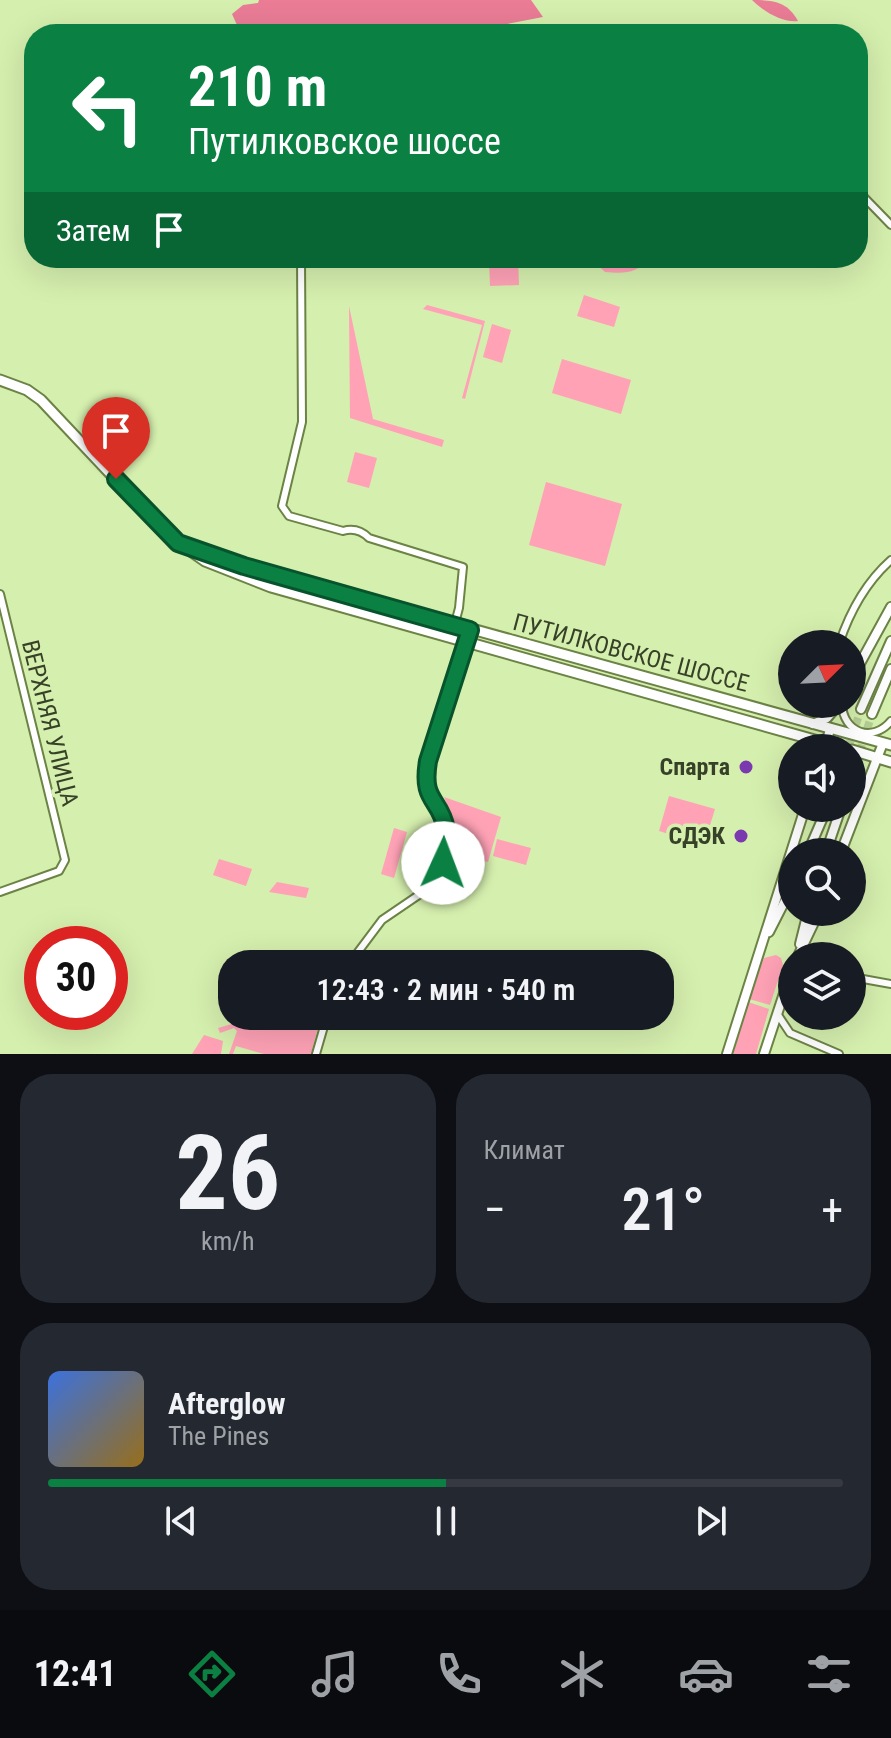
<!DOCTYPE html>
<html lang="ru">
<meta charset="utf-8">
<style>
:root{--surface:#171b24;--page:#242831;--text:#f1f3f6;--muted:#9ea1a6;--line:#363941;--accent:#0b8043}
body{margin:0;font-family:"Roboto Condensed",sans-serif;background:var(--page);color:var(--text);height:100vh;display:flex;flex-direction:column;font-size:30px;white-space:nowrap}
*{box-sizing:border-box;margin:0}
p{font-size:26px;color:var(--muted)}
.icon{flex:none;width:44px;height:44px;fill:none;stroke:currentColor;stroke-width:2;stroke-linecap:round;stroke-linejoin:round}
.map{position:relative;height:1054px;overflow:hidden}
.drawer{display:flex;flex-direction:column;gap:20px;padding:20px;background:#0d0f14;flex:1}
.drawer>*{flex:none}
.guide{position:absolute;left:24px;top:24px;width:844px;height:244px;border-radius:32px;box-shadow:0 8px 32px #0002;background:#0b8043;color:#fff;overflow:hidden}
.needle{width:52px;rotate:66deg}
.fabs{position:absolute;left:778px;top:630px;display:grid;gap:16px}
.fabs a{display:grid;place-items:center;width:88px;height:88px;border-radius:50%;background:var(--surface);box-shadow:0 8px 32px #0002;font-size:40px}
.speed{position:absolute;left:24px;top:926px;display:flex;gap:16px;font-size:40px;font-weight:700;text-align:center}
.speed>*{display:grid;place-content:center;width:104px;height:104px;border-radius:50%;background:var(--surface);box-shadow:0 8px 32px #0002;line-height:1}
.speed .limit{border:12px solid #d22;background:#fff;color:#111}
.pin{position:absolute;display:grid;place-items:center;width:68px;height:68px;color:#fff;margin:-82px -34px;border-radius:50% 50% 50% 0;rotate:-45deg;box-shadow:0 0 8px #0007}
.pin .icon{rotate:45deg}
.me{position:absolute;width:88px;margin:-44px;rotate:2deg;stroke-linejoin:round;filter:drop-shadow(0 0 6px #0008)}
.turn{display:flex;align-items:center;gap:28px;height:168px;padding:0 32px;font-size:36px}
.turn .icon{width:104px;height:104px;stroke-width:2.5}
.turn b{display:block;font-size:56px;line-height:68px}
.then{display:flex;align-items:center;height:76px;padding:0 32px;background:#0003;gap:16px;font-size:30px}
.big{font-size:60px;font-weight:600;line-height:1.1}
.drawer .card{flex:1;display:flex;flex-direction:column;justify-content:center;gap:12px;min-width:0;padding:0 28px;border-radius:32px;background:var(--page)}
.drawer .dial{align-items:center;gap:0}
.dial b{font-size:104px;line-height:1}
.song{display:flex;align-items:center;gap:24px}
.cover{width:96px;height:96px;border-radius:12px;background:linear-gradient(135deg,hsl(220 70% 55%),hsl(40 70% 35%))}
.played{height:8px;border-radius:4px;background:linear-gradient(90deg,var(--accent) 50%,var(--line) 50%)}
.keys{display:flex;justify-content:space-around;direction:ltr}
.heat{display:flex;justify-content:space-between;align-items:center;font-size:44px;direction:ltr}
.drawer .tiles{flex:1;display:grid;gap:20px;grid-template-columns:1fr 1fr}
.card:last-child{grid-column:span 2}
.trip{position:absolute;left:218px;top:950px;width:456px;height:80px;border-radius:32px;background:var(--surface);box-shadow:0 8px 32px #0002;font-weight:600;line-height:80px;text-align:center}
.menu{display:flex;height:128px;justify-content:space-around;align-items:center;background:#090b0e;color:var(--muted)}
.menu .icon{width:56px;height:56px}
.menu .active{color:var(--accent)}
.menu b{font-size:36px;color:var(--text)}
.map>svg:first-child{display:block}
.green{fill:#ffa2b6}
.forest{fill:#ea7c96}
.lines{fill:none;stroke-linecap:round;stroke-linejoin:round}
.tertiary-tunnel{stroke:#b5cc93;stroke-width:8;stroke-dasharray:8 4;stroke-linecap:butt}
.minor-casing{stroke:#6c8346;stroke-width:10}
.tertiary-casing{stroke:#6c8346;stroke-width:12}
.secondary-casing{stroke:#6c8346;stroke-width:13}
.minor{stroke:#fff;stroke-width:6}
.tertiary{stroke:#fff;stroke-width:8}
.secondary{stroke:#fff;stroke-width:9}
.route-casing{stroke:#07532c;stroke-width:20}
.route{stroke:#0b8043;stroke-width:14}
.poi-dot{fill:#7a39ae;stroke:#d5efae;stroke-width:3}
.labels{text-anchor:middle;stroke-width:7;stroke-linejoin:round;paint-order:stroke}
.street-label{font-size:24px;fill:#374127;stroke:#d5efae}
.poi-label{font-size:24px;font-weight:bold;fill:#374127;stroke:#d5efae;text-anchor:end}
</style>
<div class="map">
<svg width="891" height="1054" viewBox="0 0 891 1054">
<rect width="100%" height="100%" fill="#d5efae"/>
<!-- green -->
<g class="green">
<path d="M489 258H518L519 285 490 286Z"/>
<path d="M590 258H651C636 273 626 274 605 272Z"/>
<path d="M584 295 620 307 614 327 577 316Z"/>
<path d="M427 305 485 321 465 399 462 398 482 325 423 309Z"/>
<path d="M349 306 373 419 444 440 442 447 350 418Z"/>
<path d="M492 324 511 330 502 363 483 357Z"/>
<path d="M562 359 631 380 621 414 552 393Z"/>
<path d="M355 452 377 458 369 488 347 482Z"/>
<path d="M546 482 622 504 605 566 529 545Z"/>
<path d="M669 796 715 809 704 845 659 831Z"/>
<path d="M444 797 501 817 488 862 454 852 456 827Z"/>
<path d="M394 828 407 832 394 878 381 874Z"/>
<path d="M497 839 531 848 526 865 493 856Z"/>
<path d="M219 859 252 869 246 886 213 875Z"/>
<path d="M277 882 309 888 306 898 269 892Z"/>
<path d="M776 955 781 958 783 965 770 1005 749 999 764 958Z"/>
<path d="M748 1002 769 1009 756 1054H733Z"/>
<path d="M259 1016H321L311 1054H264L236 1046 233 1054H229L237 1031 234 1028 220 1033 218 1028Z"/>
<path d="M204 1035 223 1041 221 1054H192Z"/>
</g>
<!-- forest -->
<g class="forest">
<path d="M259 0H531L543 17 476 30 426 34H241L232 14 243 5 258 3Z"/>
<path d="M752 0C773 0 787 1 798 21 782 23 763 11 752 0Z"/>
</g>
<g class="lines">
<!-- tertiary-tunnel -->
<g class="tertiary-tunnel">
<path d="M848 748 861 709"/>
<path d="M852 775 872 714"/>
</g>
<defs>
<g id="minor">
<path d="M858 191 891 225"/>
<path d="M301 258 302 422 282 506 289 516 343 531C353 528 362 531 369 538L463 567 459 608 451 638"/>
<path d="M0 594 65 860 59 871 0 892"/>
<path d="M839 644C850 611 865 583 891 560"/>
<path d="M842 704C843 733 873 743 891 721"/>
<path d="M820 724 824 704"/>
<path d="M852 779 858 791V804"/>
<path d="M349 964 382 920 429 888 441 867 447 834 441 816 428 795 425 786 428 761 470 630"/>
<path d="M852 977 891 984"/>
<path d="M778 1015 790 1033 839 1054"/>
<path d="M316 1054 327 1016"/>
</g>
<g id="tertiary">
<path d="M852 678 891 607"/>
<path d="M861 709 891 641"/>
<path d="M872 714 891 669"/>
<path d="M813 724 827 718 839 704"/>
<path d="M825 748 830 729"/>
<path d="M808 852 827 808"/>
<path d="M826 852 841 808"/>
<path d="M841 852 883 743"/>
<path d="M769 932 792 887"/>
<path d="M800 944 808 912"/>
<path d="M798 956 819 912"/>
<path d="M727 1054 805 808"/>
<path d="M764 1054 792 969"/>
</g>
<g id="secondary">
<path d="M0 380 27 390 41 400 169 536 205 561 271 587 843 748"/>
<path d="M196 550 244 566 891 745"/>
<path d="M852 750 891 762"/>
</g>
</defs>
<!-- minor casing -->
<use href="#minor" class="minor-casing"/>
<!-- tertiary casing -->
<use href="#tertiary" class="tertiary-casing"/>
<!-- secondary casing -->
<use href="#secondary" class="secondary-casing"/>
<!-- minor -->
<use href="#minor" class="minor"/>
<!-- tertiary -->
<use href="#tertiary" class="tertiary"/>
<!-- secondary -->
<use href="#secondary" class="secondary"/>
</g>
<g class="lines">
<defs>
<path id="route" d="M116 479 178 543 244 566 470 630 428 761C421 803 440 797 446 829 448 840 444 852 443 863"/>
</defs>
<!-- route casing -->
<use href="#route" class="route-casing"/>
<!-- route -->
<use href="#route" class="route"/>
</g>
<!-- markers -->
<g class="poi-dot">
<circle cx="746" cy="767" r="8"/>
<circle cx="741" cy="836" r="8"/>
</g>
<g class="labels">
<!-- street labels -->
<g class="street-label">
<text transform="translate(631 653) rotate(15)" y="8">ПУТИЛКОВСКОЕ ШОССЕ</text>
<text transform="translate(50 723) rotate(76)" y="8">ВЕРХНЯЯ УЛИЦА</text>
</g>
<!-- poi labels -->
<g class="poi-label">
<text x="730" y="775">Спарта</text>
<text x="725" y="844">СДЭК</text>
</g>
</g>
</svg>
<div class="fabs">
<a><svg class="needle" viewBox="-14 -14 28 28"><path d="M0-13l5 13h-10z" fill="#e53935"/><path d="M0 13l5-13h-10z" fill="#9ea1a6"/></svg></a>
<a><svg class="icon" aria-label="sound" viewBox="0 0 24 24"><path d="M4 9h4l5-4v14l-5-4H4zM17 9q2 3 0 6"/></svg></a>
<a><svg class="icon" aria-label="search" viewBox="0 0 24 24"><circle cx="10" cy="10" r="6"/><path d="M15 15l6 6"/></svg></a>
<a><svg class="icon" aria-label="layers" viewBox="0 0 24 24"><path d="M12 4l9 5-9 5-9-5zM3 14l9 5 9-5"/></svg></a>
</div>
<div class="speed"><div class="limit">30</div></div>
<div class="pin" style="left:116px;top:479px;background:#d93025"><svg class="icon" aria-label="arrive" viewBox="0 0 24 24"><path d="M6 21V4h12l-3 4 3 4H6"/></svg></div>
<svg class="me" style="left:443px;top:863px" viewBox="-20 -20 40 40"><circle r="19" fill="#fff"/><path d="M0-13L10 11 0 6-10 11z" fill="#0b8043"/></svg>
<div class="trip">12:43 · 2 мин · 540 m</div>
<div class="guide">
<div class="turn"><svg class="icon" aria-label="left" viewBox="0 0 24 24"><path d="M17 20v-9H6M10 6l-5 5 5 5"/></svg><div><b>210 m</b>Путилковское шоссе</div></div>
<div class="then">Затем<svg class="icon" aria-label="arrive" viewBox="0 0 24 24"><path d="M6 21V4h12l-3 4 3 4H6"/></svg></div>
</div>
</div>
<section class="drawer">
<div class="tiles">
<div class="card dial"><b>26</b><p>km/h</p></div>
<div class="card"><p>Климат</p>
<div class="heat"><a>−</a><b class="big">21°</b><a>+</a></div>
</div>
<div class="card">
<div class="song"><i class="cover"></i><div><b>Afterglow</b><p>The Pines</p></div></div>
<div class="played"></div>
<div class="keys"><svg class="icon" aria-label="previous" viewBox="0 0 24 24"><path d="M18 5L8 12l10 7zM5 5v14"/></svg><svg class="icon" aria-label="pause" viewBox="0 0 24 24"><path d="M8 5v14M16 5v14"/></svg><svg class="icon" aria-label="next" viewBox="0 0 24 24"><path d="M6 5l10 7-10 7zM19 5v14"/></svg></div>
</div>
</div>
</section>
<nav class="menu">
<b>12:41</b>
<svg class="icon active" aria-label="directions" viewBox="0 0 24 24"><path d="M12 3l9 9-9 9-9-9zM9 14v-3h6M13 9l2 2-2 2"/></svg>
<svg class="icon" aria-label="music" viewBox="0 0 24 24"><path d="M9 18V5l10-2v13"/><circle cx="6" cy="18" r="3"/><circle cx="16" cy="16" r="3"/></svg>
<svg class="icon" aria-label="phone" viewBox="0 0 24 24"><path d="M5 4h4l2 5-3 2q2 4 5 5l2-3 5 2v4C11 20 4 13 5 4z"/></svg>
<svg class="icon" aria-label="climate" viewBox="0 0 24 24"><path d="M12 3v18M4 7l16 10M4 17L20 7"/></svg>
<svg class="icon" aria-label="car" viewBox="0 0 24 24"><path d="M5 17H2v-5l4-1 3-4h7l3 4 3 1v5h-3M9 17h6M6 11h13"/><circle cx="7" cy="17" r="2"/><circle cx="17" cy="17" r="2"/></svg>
<svg class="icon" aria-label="filters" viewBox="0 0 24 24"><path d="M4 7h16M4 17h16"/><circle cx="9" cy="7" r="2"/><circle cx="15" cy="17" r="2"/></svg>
</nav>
